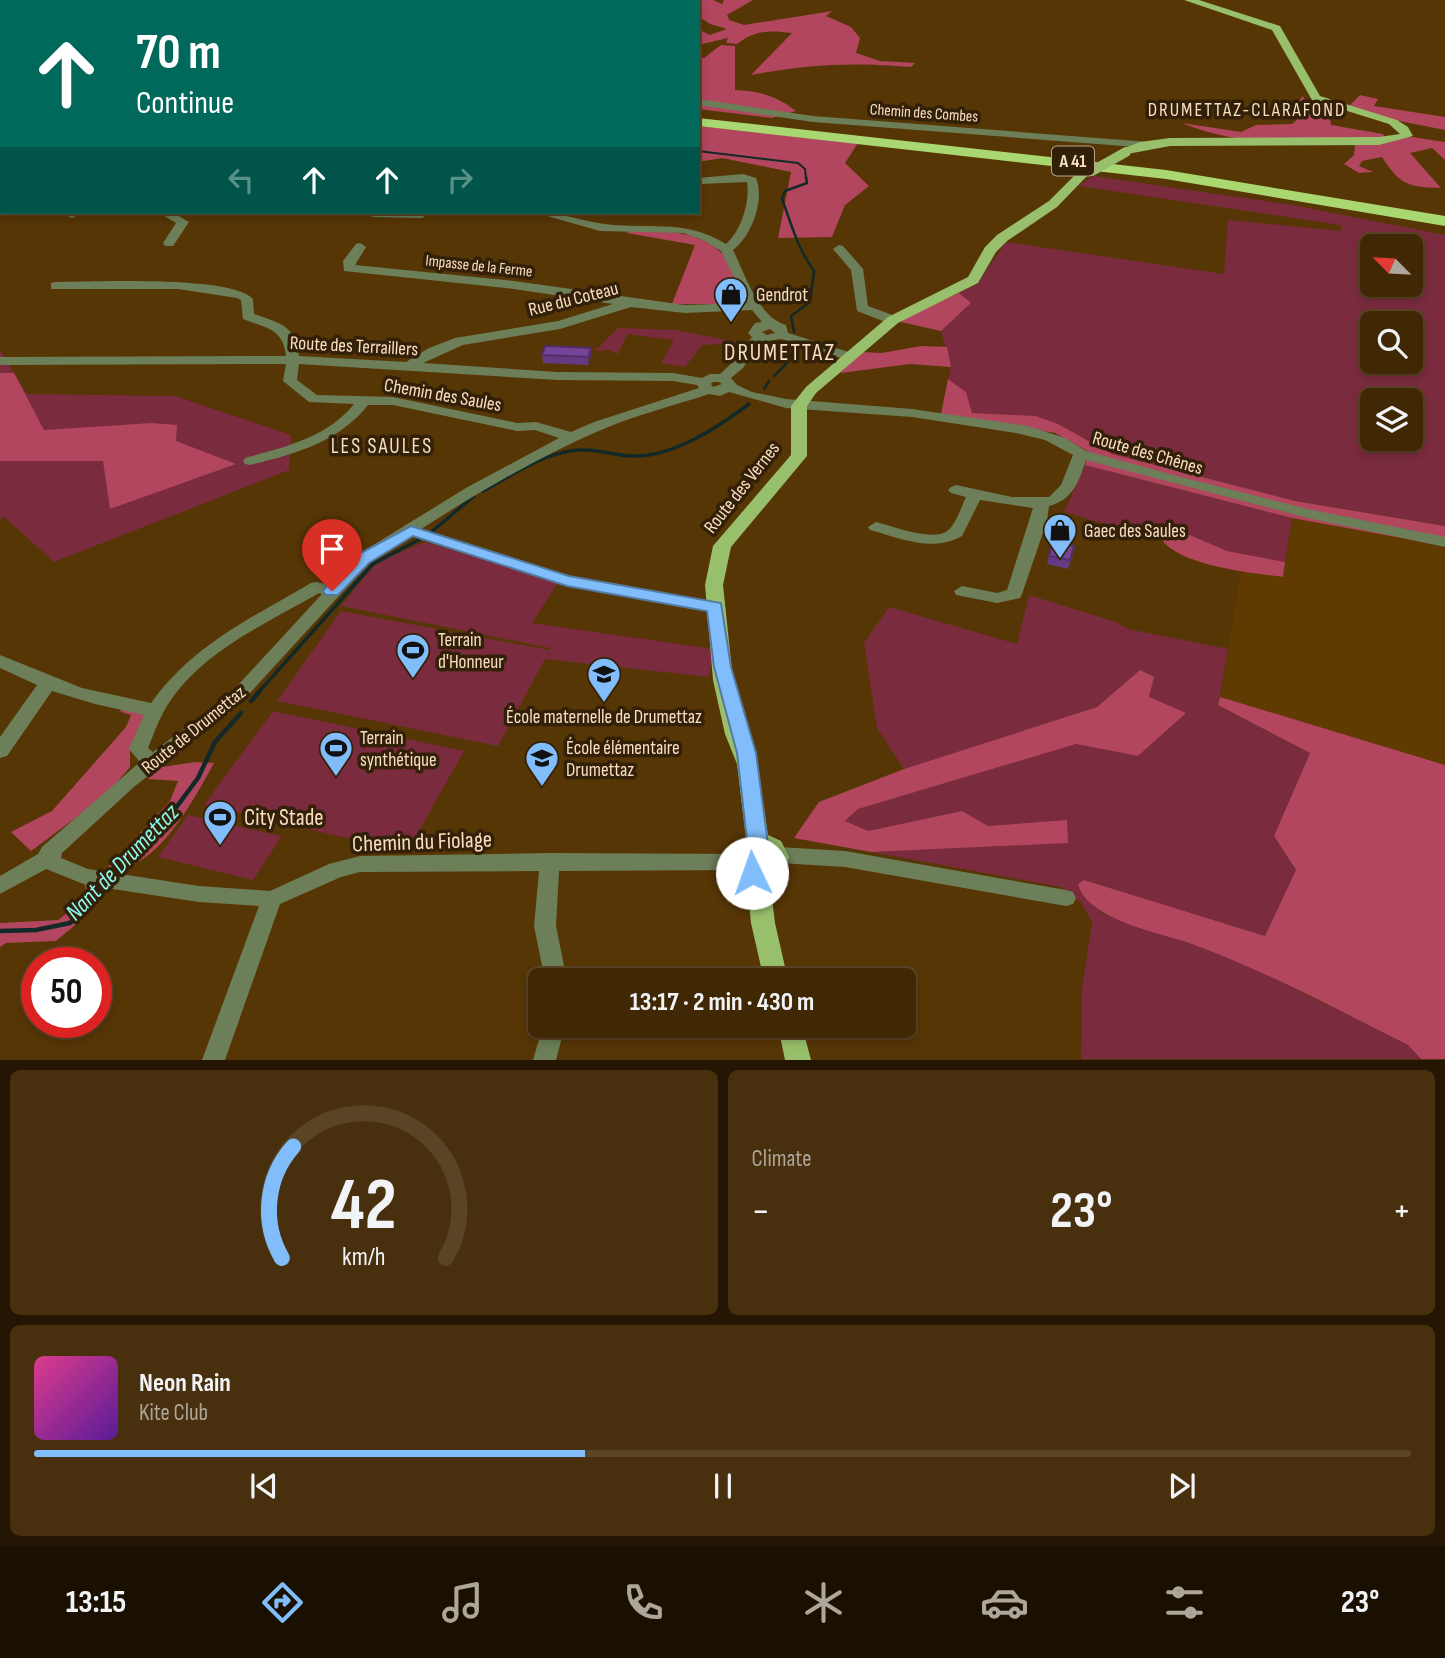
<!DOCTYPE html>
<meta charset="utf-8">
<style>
:root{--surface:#412804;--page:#48300e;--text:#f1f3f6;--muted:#aea69a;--line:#5a4426;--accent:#80bdfa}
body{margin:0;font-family:"Sofia Sans Condensed",sans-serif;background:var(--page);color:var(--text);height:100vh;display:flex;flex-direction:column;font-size:26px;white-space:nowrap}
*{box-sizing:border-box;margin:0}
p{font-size:23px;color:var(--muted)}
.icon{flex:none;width:38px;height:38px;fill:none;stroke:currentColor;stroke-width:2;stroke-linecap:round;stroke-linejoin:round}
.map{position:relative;height:1060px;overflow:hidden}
.sheet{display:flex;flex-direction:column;gap:10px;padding:10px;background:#241602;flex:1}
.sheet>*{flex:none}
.guide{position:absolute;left:0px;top:0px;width:700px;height:214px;box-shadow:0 4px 10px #0003,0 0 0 2px var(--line);background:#00695c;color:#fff;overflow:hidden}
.needle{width:46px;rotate:294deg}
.controls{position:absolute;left:1360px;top:234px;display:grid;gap:14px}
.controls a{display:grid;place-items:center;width:63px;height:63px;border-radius:10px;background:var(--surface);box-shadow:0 4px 10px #0003,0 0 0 2px var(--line);font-size:35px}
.speed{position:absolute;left:21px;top:947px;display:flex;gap:14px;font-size:35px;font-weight:700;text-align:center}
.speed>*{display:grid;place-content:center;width:91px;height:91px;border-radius:50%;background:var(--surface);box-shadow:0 4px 10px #0003,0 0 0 2px var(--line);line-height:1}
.speed .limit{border:10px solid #d22;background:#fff;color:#111}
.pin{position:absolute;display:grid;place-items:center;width:60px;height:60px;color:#fff;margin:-72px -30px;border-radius:50% 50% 50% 0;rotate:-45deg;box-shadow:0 0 7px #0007}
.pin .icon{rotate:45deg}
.me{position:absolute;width:77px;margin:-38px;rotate:357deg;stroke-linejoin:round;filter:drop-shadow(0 0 5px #0008)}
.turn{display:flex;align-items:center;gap:24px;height:147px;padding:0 21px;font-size:32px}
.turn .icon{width:91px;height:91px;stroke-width:2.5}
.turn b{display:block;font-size:49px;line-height:60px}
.lanes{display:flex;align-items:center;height:66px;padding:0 21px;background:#0003;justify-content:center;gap:35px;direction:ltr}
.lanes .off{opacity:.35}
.big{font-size:52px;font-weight:700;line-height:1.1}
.sheet .card{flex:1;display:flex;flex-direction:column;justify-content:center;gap:10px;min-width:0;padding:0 24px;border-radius:10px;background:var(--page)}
.sheet .dial{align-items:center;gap:0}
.dial svg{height:182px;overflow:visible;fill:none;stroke:var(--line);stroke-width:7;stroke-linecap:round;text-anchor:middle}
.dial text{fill:var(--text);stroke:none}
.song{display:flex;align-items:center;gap:21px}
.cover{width:84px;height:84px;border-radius:10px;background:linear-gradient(135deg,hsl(330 70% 55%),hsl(270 70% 35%))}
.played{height:7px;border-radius:4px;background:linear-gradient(90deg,var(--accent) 40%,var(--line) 40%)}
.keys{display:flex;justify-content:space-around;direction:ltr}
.heat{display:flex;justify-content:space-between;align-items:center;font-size:38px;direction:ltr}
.sheet .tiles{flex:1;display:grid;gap:10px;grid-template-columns:1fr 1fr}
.card:last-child{grid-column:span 2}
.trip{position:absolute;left:528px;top:968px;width:388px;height:70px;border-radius:10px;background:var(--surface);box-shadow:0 4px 10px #0003,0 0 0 2px var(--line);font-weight:700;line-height:70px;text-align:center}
.menu{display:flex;height:112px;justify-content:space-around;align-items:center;background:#1a1002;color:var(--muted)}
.menu .icon{width:49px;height:49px}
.menu .current{color:var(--accent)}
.menu b{font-size:32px;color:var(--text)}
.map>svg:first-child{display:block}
.built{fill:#5f3a01}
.green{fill:#7a2b3d;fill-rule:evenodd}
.forest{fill:#b1465e}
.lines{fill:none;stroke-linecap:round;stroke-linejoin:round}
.stream-far3{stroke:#132927;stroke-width:2}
.stream-far2{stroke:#132927;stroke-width:2.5}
.stream-far1{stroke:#132927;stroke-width:3.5}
.stream{stroke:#132927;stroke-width:4.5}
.minor{fill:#6c7f58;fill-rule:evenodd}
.major{fill:#98bf6b;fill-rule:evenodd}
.highway{fill:#a9d872;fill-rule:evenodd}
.major-bridge{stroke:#98bf6b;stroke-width:10}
.wall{fill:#653a83}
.shaded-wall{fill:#522f6a}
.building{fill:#754398;stroke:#522f6a;stroke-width:2}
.route{fill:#80bdfa;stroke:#537ba2;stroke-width:2}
.labels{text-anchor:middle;stroke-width:7;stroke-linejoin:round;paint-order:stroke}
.far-street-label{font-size:16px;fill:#f8dec2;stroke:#332008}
.shield{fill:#332008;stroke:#bda58a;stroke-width:2}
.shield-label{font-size:18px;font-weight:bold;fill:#f8dec2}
.far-quarter-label{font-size:19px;letter-spacing:2px;fill:#f8dec2;stroke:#332008}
.poi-label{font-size:19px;fill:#f8dec2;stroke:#332008;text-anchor:start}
.street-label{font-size:19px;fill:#f8dec2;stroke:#332008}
.neighbourhood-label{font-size:21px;letter-spacing:2px;fill:#f8dec2;stroke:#332008}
.quarter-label{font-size:23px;letter-spacing:2px;fill:#f8dec2;stroke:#332008}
.near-poi-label{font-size:23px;fill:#f8dec2;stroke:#332008;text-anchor:start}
.near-street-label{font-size:23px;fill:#f8dec2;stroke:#332008}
.near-water-label{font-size:24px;font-style:italic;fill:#8cf9f1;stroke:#332008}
</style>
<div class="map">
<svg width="1445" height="1060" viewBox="0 0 1445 1060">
<rect width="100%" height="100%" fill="#573606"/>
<!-- built -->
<path class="built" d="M1292 518 1445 546V765L1220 697 1241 571 1283 577Z"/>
<!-- green -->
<g class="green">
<path d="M1093 176 1292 205 1445 235V526L1295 501 1112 454 1058 424 1036 416 972 413 966 392 948 379 951 367 941 331 971 303 959 293 977 284 1006 242 1224 274 1228 220 1341 231V225L1079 186ZM1372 247H1410V285H1372ZM1372 324H1410V362H1372ZM1372 401H1410V439H1372Z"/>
<path d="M618 328 677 330 740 343 702 345 685 367 661 363 674 340 627 334 618 354 610 350 595 351Z"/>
<path d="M0 350 27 394 175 396 291 435 289 470 54 562 4 517 0 520Z"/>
<path d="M1085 465 1292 518 1285 562 1227 551 1176 529 1165 533 1162 540 1064 512Z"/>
<path d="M425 542 559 581 532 623 714 649 709 677 545 659 498 746 277 701 341 611 549 650 550 648 341 606 376 562Z"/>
<path d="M1029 595 1116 622 1128 629 1228 649 1218 705 1310 753 1274 836 1296 870 1265 936 1084 880 1101 913 1235 959 1408 1045 1421 1059H1081L1082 989 1092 922 1081 902 1061 887 871 852 1067 843V820L988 826 962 811 868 831 845 822 858 809 1076 744 1138 756 1185 713 1148 697 1140 670 1097 707 904 769 877 728 864 643 889 607 1017 644Z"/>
<path d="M273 711 464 751 407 852 204 805Z"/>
<path d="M188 815 282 836 253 880 158 857Z"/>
</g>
<!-- forest -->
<g class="forest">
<path d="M677 0H713L722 4 724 0H753L727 15 729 20 744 25 832 11 826 16 851 27 860 38 856 53 880 61 915 63 911 67C849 62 811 64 751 75L792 33C769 30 755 30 737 44L726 43 728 38 698 45V29L710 35 727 29 710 24 698 16V2Z"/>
<path d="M721 45 735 46V90C759 91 777 96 796 111L772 118 698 109V58H704Z"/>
<path d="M1360 95 1378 99 1374 106 1445 117V130L1399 121 1349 106Z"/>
<path d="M1303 96 1307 106 1323 108 1329 113 1331 125 1383 134 1386 139 1412 137 1445 142V160L1432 148 1410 153 1441 188C1408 187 1400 185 1382 157L1362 161 1359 166 1373 172 1359 173 1344 164 1354 155 1355 145C1297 142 1236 146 1182 123L1241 132 1256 125 1292 124 1302 115 1294 105Z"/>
<path d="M698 126 858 143 845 163 869 186 845 205 832 237 778 238 791 172 722 158 698 162Z"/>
<path d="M627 230C689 231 730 232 745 304H672L695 245 627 233Z"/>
<path d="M959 293 971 303 941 331 901 322 906 317Z"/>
<path d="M921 346 947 347 951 367 910 364 840 373 861 352 882 353Z"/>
<path d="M0 373H14L44 430 151 423 177 425 176 441 236 464 110 509 103 461H0Z"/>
<path d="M948 379 966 392 972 413 1036 416 1058 424 1112 454 1295 501 1445 526V546L1292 518 1085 465 1089 452 1055 433 941 414Z"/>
<path d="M1176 529 1227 551 1285 562 1283 577C1252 573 1181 566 1162 540L1165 533Z"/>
<path d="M1140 670 1154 677 1149 697 1186 713 1138 756 1076 744 858 809 845 821 868 831 962 811 988 826 1067 820 1068 843 871 852 794 838 819 802 904 769 1097 707Z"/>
<path d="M1220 697 1445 765V1059H1421L1408 1045C1335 1009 1263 969 1186 942 1155 932 1086 918 1078 884L1084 880 1265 936 1296 870 1274 836 1310 753 1218 705Z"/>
<path d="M124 709 149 713 130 751V767L105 796 31 851 11 832 52 811 126 727 131 715 119 711Z"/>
<path d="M195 762 214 763C194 799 154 877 107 868L170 801 178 781 148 779 156 768Z"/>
<path d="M85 885 103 891 80 921 56 941 6 943 0 947V923L58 920 86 899Z"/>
</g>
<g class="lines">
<!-- stream-far3 -->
<path class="stream-far3" d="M698 151 798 163 805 169 806 179"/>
<!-- stream-far2 -->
<g class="stream-far2">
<path d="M794 332 791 316 810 302 814 271C796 245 793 228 782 199L785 191 807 183 806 177"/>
<path d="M774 376 786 364 797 344"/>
<path d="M764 389 769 381"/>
<path d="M747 406 749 404"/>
</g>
<!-- stream-far1 -->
<g class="stream-far1">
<path d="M483 491C511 476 538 456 570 451 592 447 611 455 633 456 674 457 718 427 749 404"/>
<path d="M429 534 474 496"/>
<path d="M257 694 373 564 422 538"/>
</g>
<!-- stream -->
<g class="stream">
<path d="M251 701 259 692"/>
<path d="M109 876 175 809 198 778 215 742 241 713"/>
<path d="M0 931 36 930 70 923 102 885"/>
</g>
<!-- minor -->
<g class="minor">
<rect x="293" y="0" width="8" height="2"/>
<path d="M523 0H535L534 2Z"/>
<path d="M2 91V98H0V92Z"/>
<path d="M698 99 813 116 1149 142 1154 145 1149 148 813 122 698 105Z"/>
<rect x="0" y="114" width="2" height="7"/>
<path d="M743 174 756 178C765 199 752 236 733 250 745 274 758 317 786 325L788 333 855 354 857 357 850 361 781 339 762 342 743 368 731 378 737 385 752 392 786 399 912 409 1028 426 1065 438 1086 451 1177 476 1308 509 1445 537V547L1308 518 1086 460C1079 481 1073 500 1049 506L1047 521 1022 594 1020 598 997 603 956 595 954 591 962 586 997 593 1007 590 1033 508 980 500 962 536C932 553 900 538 870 530L868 527 876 522C892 526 933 542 947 531 956 525 961 507 966 497L951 493 948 490 951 487 956 485 1012 497H1049L1061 485 1073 455 1045 440 1016 433 912 417 786 408 729 392 720 396 709 394C673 406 635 415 601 430 538 457 479 492 421 529L569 576 721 603 723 607 721 611 715 613 567 586 410 536 369 563 239 705 135 786 62 853 61 858 88 869 199 886 270 891 329 864 360 856 550 853 742 854 749 856 752 862 749 868 742 870 559 871 556 926 567 980H545L534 926 539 871 360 872 341 877 280 904 225 1060H202L259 906 199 902 86 885 46 869 0 894V876L38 854 42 847 140 762 129 749 144 715 95 704 52 691 7 756 0 758V737L37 685 0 668V655L82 688 151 703C194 644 250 619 311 583L317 582 330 585 357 555 466 488 559 438 535 430 517 431 393 405H368C339 442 295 454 250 465L245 464 243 461 245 458C284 447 327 438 354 404L309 402 283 381 286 364 0 365V357L286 356C283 328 265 328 243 319L241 300 237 298 178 289H51V283L55 282C92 282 231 275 253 299L254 314C279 323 296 325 299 356L406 362 429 348 455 338 558 321 613 304 514 289 344 271 343 261 356 244 360 243 366 247 355 265 514 281 685 305 747 303 721 251 703 240 683 233 600 231 533 212C556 211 576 219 598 223 644 231 683 217 726 244 742 230 750 201 747 182L700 184 698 178ZM631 307 685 313 752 310 762 322 755 323 748 333 752 337 733 362 720 374H710L702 378 673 373 557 372 423 363 463 345 560 329ZM770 329 775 333 767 335 762 332ZM299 364 557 380 673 381 697 385 699 388 594 422 571 432 536 422 517 423 393 397 317 395 297 380ZM713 382H719L722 384 713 387 711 384ZM319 593 322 594 227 697 153 752 148 748C153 736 157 724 163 713 195 654 264 625 319 593Z"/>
<path d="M69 212H82L72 218 66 215Z"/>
<path d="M158 212H172L189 222 173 246H165L163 243 176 223Z"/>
<path d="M370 212H431L422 218 374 217 370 216Z"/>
<path d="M839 245 843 246 863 269 868 306 898 317V323H888L857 311 851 270 833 249Z"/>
<path d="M779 847 845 851 1066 890 1073 892 1076 898 1073 904 1066 906 845 867 779 863 772 861 769 855 772 849Z"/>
<path d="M543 1026H565L556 1060H533Z"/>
</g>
<!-- major -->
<g class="major">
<path d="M1184 0H1199L1280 26 1320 96 1397 120 1408 127 1413 136 1379 145 1170 146 1122 155V149L1140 142 1170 138 1379 137 1400 134 1389 124 1312 100 1272 30Z"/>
<path d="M1078 172 1088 175 1057 207 1007 241 996 252 978 283 898 323 816 393 807 406V456L731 547 723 585 733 680 745 734 757 764 768 835 781 841 789 857 782 876 770 883 775 923 788 980H764L751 923 747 881 739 875 733 861 738 845 746 838 737 764 725 734 713 680 705 585 713 546 791 455V406L806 387 888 317 968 277 985 247 997 235 1049 201ZM763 851 767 859 763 867 757 865V853Z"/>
<path d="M778 1026H802L811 1060H785Z"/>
</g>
<!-- highway -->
<g class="highway">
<path d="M0 0H13L15 2 2 3Z"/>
<path d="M698 118 1166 170 1445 216V226L1166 179 698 126Z"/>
</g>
<!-- major-bridge -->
<path class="major-bridge" d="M1092 171 1126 152"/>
</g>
<!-- wall -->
<g class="wall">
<path d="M591 348V356L588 365 543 363 542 355Z"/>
<path d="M1073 555 1068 569 1047 564 1049 556Z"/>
</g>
<!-- shaded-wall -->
<path class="shaded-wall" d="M591 348V356L588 365V357Z"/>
<!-- building -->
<g class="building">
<path d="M545 346 591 348 588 357 542 355Z"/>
<path d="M1053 541 1074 546 1070 560 1049 556Z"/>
</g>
<!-- route -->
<path class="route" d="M411 526 569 576 721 603 731 667 756 753 768 844 765 850 755 854 753 860 762 873 759 879H745L732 862 740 843 747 840 737 753 714 667 707 611 567 586 413 536 369 563 338 595H326L323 591 326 587 357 555Z"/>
<!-- icons -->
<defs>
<symbol id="shop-pin" viewBox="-11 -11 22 30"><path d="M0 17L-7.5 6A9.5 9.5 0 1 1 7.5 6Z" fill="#80bdfa" stroke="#332008"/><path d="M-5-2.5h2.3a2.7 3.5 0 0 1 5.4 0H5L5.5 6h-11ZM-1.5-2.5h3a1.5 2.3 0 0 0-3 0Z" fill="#111"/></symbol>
<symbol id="stadium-pin" viewBox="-11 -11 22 30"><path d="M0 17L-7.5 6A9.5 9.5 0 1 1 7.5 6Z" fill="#80bdfa" stroke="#332008"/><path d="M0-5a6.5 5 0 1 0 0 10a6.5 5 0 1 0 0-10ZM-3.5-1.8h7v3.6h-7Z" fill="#111"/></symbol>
<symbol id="school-pin" viewBox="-11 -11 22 30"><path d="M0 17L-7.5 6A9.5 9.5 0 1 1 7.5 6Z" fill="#80bdfa" stroke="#332008"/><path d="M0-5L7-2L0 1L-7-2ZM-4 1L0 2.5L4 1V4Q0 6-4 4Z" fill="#111"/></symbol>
</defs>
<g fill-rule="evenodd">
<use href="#shop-pin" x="712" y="275" width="38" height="52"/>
<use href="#shop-pin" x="1041" y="511" width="38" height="52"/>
<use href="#stadium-pin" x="394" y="631" width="38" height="52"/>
<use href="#school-pin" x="585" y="655" width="38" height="52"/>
<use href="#stadium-pin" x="317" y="729" width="38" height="52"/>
<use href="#school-pin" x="523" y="739" width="38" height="52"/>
<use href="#stadium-pin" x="201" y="798" width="38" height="52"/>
</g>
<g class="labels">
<!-- far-street labels -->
<g class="far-street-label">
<text transform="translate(924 112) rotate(4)" y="6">Chemin des Combes</text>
<text transform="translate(479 265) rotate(6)" y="6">Impasse de la Ferme</text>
</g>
<!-- shield labels -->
<rect class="shield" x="1052" y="146.5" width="42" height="29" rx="5"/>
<g class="shield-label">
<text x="1073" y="167">A 41</text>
</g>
<!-- far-quarter labels -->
<g class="far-quarter-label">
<text x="1247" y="116">DRUMETTAZ-CLARAFOND</text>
</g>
<!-- poi labels -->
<g class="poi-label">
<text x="756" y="301">Gendrot</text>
<text x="1084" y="537">Gaec des Saules</text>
<text x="438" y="646">Terrain<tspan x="438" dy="22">d'Honneur</tspan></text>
<text x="604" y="723" text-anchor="middle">École maternelle de Drumettaz</text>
<text x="360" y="744">Terrain<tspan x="360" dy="22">synthétique</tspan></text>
<text x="566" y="754">École élémentaire<tspan x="566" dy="22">Drumettaz</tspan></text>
</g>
<!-- street labels -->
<g class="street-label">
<text transform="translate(573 298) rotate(-14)" y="7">Rue du Coteau</text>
<text transform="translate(354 345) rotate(3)" y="7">Route des Terraillers</text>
<text transform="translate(443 394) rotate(10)" y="7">Chemin des Saules</text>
<text transform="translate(1148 452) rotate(16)" y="7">Route des Chênes</text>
<text transform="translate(741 487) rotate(-52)" y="7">Route des Vernes</text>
<text transform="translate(193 729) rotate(-39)" y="7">Route de Drumettaz</text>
</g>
<!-- neighbourhood labels -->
<g class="neighbourhood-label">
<text x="382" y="453">LES SAULES</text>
</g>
<!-- quarter labels -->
<g class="quarter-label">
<text x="780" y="360">DRUMETTAZ</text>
</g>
<!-- near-poi labels -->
<g class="near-poi-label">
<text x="244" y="825">City Stade</text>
</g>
<!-- near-street labels -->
<g class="near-street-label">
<text transform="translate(422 841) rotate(-2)" y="8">Chemin du Fiolage</text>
</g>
<!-- near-water labels -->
<g class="near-water-label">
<text transform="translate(122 862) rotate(-46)" y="8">Nant de Drumettaz</text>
</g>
</g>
</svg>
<div class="controls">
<a><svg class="needle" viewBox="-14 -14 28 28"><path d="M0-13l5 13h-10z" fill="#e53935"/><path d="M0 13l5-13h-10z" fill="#aea69a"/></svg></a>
<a><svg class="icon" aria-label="search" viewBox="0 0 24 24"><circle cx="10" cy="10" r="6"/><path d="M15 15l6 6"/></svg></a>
<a><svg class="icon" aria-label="layers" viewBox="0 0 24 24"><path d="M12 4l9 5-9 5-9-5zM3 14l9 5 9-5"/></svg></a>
</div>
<div class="speed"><div class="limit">50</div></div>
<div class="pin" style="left:332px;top:591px;background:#d93025"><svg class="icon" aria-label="arrive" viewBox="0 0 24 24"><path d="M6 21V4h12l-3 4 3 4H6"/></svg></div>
<svg class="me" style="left:752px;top:873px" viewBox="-20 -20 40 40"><circle r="19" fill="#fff"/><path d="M0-13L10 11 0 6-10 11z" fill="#80bdfa"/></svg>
<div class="trip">13:17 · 2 min · 430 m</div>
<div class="guide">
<div class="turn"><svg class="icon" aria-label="ahead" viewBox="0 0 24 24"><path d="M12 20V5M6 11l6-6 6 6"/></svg><div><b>70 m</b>Continue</div></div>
<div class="lanes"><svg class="icon off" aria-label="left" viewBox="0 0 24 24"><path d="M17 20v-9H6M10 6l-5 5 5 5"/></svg><svg class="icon" aria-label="ahead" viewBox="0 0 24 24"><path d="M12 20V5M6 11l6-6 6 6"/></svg><svg class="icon" aria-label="ahead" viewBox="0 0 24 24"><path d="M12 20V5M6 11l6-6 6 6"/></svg><svg class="icon off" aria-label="right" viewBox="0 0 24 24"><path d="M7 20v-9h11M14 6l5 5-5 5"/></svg></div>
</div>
</div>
<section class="sheet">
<div class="tiles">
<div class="card dial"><svg viewBox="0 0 100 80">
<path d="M14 69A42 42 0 1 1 86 69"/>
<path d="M14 69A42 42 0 0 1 19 20" stroke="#80bdfa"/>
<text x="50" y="56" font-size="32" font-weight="700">42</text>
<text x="50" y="72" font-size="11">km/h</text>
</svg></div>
<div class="card"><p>Climate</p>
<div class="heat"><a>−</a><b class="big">23°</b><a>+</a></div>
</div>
<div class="card">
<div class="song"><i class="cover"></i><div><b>Neon Rain</b><p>Kite Club</p></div></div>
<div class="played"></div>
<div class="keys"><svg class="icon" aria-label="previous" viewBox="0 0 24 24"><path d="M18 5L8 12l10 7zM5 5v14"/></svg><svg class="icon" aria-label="pause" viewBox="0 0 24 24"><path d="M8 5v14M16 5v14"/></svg><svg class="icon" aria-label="next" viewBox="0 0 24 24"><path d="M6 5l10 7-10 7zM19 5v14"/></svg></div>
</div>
</div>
</section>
<nav class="menu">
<b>13:15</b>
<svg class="icon current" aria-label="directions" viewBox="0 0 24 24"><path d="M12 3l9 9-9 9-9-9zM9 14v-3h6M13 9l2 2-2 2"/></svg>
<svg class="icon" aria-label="music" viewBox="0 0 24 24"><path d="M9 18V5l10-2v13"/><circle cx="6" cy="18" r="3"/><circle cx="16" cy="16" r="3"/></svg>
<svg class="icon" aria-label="phone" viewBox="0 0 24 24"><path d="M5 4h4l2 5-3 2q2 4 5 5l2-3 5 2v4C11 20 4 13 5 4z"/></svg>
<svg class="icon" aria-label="climate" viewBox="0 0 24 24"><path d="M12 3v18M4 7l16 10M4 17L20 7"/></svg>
<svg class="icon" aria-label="car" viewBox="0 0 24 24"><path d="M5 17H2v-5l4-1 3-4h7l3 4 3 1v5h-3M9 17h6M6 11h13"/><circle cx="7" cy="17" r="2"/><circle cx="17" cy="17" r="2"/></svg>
<svg class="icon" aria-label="filters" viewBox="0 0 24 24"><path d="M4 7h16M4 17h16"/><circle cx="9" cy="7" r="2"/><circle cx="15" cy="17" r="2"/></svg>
<b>23°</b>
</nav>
